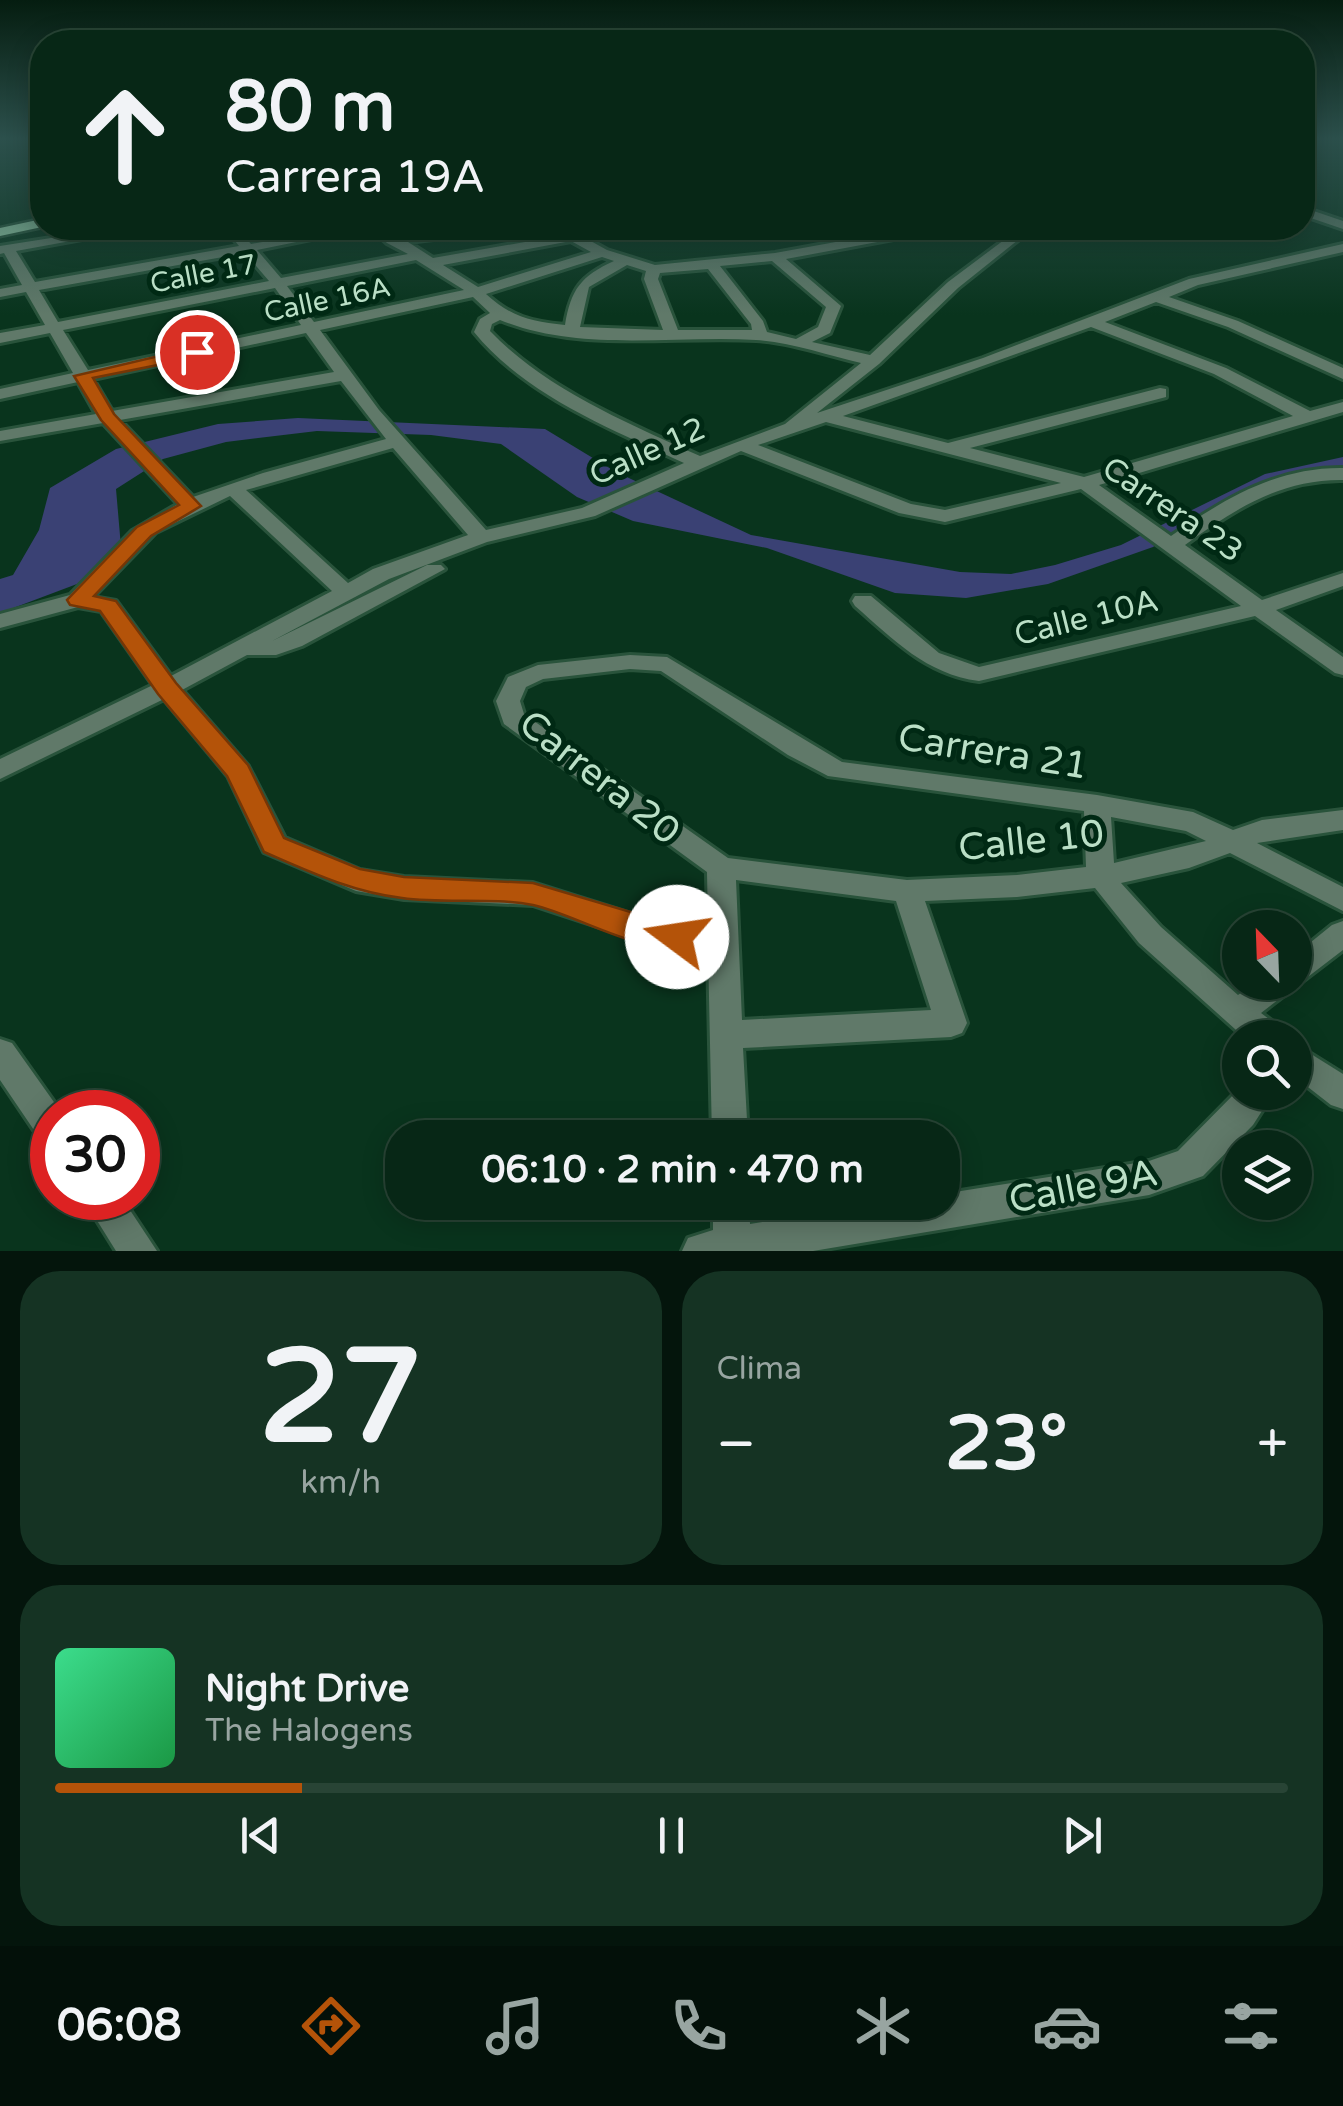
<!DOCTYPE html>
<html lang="es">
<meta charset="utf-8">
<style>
:root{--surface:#072716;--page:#153323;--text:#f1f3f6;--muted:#98a5a1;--line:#284435;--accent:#b45309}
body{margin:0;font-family:"Varela Round",sans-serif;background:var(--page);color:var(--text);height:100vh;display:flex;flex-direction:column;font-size:38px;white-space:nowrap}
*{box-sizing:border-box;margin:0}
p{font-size:32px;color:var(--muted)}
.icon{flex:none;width:55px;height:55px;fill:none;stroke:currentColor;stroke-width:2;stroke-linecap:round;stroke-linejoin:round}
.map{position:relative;height:1251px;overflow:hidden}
.drawer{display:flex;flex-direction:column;gap:20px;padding:20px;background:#04150c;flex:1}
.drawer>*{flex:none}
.top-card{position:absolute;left:30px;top:30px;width:1285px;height:210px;border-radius:40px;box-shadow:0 5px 25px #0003,0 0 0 2px var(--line);background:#072716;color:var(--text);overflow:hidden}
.needle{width:65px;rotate:337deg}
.controls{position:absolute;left:1222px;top:910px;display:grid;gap:20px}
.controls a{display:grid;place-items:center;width:90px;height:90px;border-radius:50%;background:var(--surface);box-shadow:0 5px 25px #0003,0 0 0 2px var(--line);font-size:50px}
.speed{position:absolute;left:30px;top:1090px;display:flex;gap:20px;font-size:50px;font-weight:700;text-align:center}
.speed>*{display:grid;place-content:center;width:130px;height:130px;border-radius:50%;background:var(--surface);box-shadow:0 5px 25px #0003,0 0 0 2px var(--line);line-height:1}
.speed .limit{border:15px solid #d22;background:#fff;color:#111}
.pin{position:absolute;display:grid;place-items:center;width:85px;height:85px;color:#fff;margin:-42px;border:5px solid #fff;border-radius:50%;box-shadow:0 2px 10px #0007}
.me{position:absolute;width:110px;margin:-55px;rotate:284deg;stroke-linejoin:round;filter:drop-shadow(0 0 8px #0008)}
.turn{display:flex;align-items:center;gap:35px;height:210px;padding:0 30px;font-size:45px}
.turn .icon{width:130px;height:130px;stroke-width:2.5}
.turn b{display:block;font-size:70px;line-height:85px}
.big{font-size:75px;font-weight:700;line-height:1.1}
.drawer .tile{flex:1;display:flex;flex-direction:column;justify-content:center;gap:15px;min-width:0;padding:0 35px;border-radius:40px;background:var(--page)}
.drawer .dial{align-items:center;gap:0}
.dial b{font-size:130px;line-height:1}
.song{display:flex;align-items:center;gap:30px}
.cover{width:120px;height:120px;border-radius:15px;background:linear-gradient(135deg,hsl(150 70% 55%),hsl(140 70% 35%))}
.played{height:10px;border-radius:5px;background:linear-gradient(90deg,var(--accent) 20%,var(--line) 20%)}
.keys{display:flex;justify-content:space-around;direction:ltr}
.heat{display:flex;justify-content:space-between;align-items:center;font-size:55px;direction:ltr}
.drawer .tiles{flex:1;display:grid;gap:20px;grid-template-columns:1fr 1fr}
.tile:last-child{grid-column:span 2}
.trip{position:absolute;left:385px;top:1120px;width:575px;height:100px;border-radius:40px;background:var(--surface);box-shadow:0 5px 25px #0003,0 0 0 2px var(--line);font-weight:700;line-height:100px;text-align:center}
.dock{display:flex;height:160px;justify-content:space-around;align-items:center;background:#031009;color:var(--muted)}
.dock .icon{width:70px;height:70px}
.dock .on{color:var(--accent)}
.dock b{font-size:45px;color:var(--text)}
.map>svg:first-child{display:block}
.water{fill:#3a4174}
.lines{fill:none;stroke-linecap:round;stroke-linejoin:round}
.minor-casing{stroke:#29533b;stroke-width:6}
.major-casing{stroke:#29533b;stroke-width:5}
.minor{fill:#607969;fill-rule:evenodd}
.major{fill:#94c8a6;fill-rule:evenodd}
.route{fill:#b45309;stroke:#753606;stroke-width:2.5}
.labels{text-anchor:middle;stroke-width:10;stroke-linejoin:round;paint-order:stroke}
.far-street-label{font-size:28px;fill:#badfc6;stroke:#002914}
.street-label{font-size:32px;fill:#badfc6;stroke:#002914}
.near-street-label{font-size:38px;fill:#badfc6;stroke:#002914}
</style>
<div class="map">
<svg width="1343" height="1251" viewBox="0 0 1343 1251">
<rect width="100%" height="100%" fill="#09341d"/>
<!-- water -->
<path class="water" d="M298 418 545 429 616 472 751 535 960 572 1011 574 1055 565 1121 545 1265 474 1343 457V470L1300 472 1245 493 1153 547 1048 584 966 598 895 593 767 548 633 521 577 497 501 444 431 435 317 431 226 442 163 459 116 489 121 547 77 584 0 613V579L13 575 39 530 50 488 116 449 218 424Z"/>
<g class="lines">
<defs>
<g id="minor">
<path d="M1302 207 1343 221V229L1302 215Z"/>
<path d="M115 228H142L16 251 35 282 239 246 225 228H237L251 244 341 228H365L257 250 281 278 408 254 387 243 371 228H385L397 235 450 231V237L408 242 433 258 565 235 561 228H573L578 234 607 250 655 265 775 253 913 228H937L931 232 786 259 841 306 830 333 812 342 870 355 948 282 1020 228H1033L958 288 879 364 817 413 983 358 1189 279 1343 244V252L1198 285 1169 297 1238 321 1343 368V379L1228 327 1156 302 1105 322 1226 368 1310 411 1343 402V412L1099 485 1171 536C1224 499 1277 467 1343 468V480C1281 479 1233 510 1185 545L1262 600 1343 573V586L1276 610 1343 657V675L1335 673 1255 616 979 681C926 674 894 640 855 606L852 601 855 596H871L939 653 979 667 1241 606 1081 489 945 522 899 513 741 451 595 516 487 542 389 579 272 641 427 565H441L445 569 302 646 276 655H247L182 690 248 766 285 838 360 870 404 877 533 883 654 921 708 925 707 872 504 724 496 701 508 677 538 665 630 655 667 657 842 762 1097 795 1193 812 1233 830 1262 820 1343 810V830L1257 843 1343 887V911L1230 853 1189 868 1121 883 1161 927 1238 995 1256 982H1295V955L1332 925 1343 921V950L1261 1013 1281 1028 1285 1038H1245L1139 943 1095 888 1017 897 925 901 967 1023 962 1033 951 1037 743 1048 748 1138H712L708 949 654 945 533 905 404 899 356 891 264 852 228 776 164 699 0 779V759L153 685 101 611 78 607 0 628V614L70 595 132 531 178 504 103 423 0 441V431L96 414 78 382 0 399V389L73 373 50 333 0 343V333L45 325 26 292 0 297V289L22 285 4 253 0 254V246ZM571 241 591 252 478 287 443 265ZM245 253 269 281 58 322 39 290ZM602 257 614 261C581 276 571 289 565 325 532 322 511 317 486 294ZM416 260 464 290 314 322 287 286ZM772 261 826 307 818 327 796 339 767 332 763 321 720 266ZM627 265 646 271 644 279 663 330 580 327 589 287ZM708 269 751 324 752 330H678L658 279 660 273ZM275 288 301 325 88 370 63 330ZM473 297 490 313 480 319 474 332C526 396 612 429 684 463L582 508 486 530 379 410 320 330ZM500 320C580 353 673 335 756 340 790 342 827 355 861 363L785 424 700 456C626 422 547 390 490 331L492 324ZM1091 327 1214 374 1293 416 1084 477 970 448 1166 397V389L1160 388 948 443 843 416ZM306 333 334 372 112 411 93 379ZM341 381 386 439 263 473 193 497 120 420ZM826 422 1061 483 945 510 911 504 758 445ZM393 448 468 535 373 569 348 583 246 490ZM230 496 332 591 171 676 116 601 93 597 156 532ZM630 669 661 671 788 755 828 776 1084 811 1086 867 1017 875 907 880 728 858 524 714 520 701 526 687 543 679ZM1111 817 1186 831 1206 841 1114 863ZM736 880 896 901 931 1010 742 1020Z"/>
<path d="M0 1039 12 1043 61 1112H52V1144L40 1139 0 1080Z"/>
<path d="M1295 1044 1343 1074V1109L1331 1105 1295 1077Z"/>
<path d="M1240 1088V1092H1274L1253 1125 1203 1176 1149 1195 813 1251H682L688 1238 713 1230V1202H749L750 1224 888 1202H942V1194L1149 1161 1178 1151Z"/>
<path d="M83 1198H122L157 1251H116Z"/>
</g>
<path id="major" d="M42 219V227L0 236V228Z"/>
</defs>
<!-- minor casing -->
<use href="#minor" class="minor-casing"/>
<!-- major casing -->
<use href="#major" class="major-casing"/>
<!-- minor -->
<use href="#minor" class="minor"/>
<!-- major -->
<use href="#major" class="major"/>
</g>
<!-- sky -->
<linearGradient id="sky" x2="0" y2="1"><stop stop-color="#051d10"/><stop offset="0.44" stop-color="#2c504c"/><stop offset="1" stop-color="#2c504c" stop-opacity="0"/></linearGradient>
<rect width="1343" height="315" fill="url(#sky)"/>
<!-- route -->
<path class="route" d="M197 347 203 349V356L93 378 114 414 201 506 151 536 94 596 116 601 176 683 248 765 284 838 360 869 404 877 533 883 688 929 692 937 688 945C648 959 575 914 533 905 491 897 445 904 402 898 352 892 310 872 264 852L227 776 158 694 100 611 70 605 67 600 137 527 179 505 101 420 74 376Z"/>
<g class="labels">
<!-- far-street labels -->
<g class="far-street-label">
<text transform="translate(203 273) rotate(-11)" y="10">Calle 17</text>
<text transform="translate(327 299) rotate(-12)" y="10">Calle 16A</text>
</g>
<!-- street labels -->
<g class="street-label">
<text transform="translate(647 451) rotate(-24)" y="11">Calle 12</text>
<text transform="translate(1173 509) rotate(34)" y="11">Carrera 23</text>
<text transform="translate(1086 617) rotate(-14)" y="11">Calle 10A</text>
</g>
<!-- near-street labels -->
<g class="near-street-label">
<text transform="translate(993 751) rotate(9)" y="13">Carrera 21</text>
<text transform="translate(600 777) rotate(38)" y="13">Carrera 20</text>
<text transform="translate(1031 840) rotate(-6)" y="13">Calle 10</text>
<text transform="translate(1083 1186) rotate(-11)" y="13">Calle 9A</text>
</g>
</g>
</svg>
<div class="controls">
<a><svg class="needle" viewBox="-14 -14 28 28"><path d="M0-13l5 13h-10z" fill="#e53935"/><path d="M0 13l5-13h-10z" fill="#98a5a1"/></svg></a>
<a><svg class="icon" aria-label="search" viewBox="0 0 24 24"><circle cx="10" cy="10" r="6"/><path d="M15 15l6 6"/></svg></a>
<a><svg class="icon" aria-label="layers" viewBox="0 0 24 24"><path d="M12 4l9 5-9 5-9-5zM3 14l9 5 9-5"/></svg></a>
</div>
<div class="speed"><div class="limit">30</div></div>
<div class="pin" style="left:197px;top:352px;background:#d93025"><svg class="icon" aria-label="arrive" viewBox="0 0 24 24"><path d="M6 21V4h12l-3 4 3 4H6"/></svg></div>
<svg class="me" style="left:677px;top:937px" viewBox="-20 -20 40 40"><circle r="19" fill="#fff"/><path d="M0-13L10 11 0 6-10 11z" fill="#b45309"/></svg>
<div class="trip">06:10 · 2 min · 470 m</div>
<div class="top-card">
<div class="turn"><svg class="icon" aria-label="ahead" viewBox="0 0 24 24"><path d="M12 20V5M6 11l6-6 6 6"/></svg><div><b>80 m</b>Carrera 19A</div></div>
</div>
</div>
<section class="drawer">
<div class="tiles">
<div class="tile dial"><b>27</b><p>km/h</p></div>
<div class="tile"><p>Clima</p>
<div class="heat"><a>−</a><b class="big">23°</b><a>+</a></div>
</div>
<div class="tile">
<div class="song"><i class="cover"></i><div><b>Night Drive</b><p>The Halogens</p></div></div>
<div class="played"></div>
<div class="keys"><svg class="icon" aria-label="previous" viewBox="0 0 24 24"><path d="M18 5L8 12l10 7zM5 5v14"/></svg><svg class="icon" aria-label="pause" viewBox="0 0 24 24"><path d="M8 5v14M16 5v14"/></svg><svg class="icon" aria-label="next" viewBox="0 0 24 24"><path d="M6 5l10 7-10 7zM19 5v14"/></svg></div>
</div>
</div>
</section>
<nav class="dock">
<b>06:08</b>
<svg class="icon on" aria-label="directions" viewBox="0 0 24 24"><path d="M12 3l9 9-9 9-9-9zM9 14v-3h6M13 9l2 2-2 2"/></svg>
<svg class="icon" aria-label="music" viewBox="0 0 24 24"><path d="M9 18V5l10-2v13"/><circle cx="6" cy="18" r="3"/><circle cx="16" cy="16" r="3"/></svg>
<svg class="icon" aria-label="phone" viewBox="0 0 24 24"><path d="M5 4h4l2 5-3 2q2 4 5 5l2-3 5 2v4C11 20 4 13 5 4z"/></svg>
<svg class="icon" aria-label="climate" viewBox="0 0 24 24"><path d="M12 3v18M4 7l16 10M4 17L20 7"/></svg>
<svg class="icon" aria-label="car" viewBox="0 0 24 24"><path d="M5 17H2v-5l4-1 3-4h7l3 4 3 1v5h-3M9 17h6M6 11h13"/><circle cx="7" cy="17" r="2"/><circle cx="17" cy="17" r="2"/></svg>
<svg class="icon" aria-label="filters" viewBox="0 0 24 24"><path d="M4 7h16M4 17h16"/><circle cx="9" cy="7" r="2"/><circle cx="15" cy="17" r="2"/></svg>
</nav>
